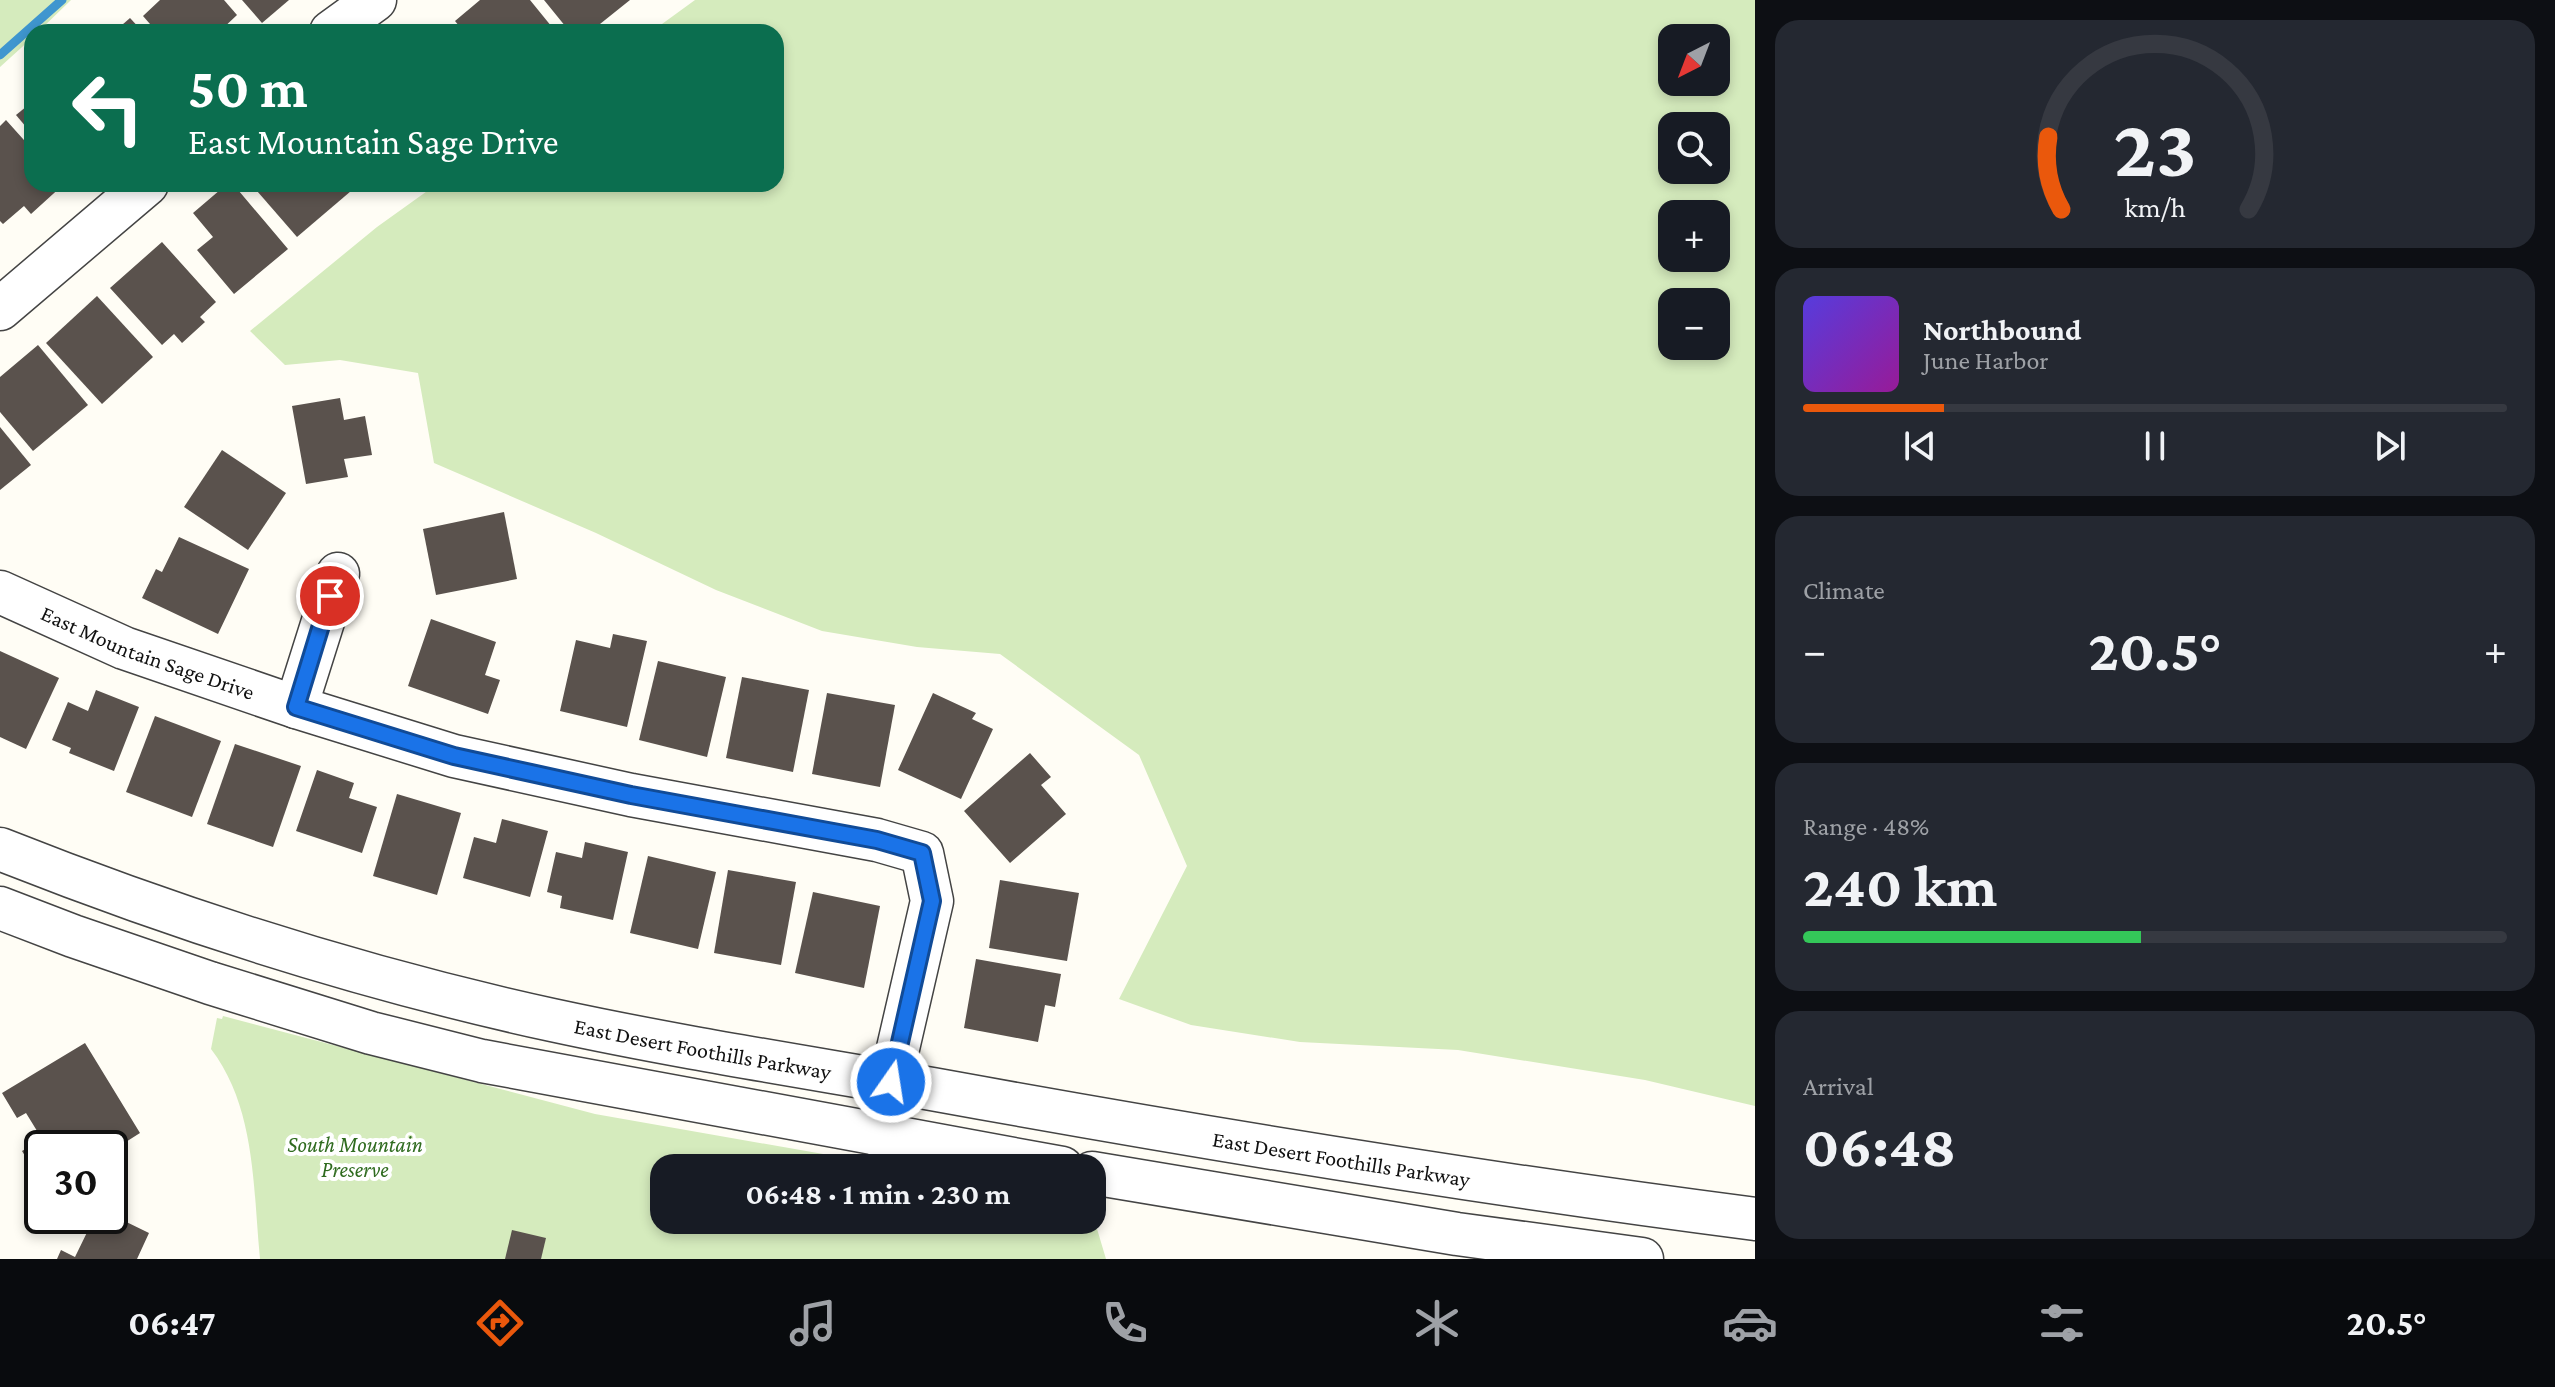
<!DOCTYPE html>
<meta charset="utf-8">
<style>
:root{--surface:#171b24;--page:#242831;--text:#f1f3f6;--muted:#9ea1a6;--line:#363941;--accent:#ea580c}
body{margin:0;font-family:"Crimson Pro",serif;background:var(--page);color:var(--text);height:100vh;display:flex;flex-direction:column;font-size:30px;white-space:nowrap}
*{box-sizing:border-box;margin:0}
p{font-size:26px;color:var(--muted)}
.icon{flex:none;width:44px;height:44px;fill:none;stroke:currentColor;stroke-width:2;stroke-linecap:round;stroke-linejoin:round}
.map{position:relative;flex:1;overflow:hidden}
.panel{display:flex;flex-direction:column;gap:20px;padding:20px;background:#0d0f14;width:800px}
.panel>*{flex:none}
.hud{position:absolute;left:24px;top:24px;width:760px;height:168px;border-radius:24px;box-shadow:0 4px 12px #0003;background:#0b6e4f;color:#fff;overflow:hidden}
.needle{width:52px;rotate:222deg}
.controls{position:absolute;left:1658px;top:24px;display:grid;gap:16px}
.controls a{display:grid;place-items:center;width:72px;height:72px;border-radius:16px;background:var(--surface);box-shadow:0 4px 12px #0003;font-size:40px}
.speed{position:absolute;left:24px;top:1130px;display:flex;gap:16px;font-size:40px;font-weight:700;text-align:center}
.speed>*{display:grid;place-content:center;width:104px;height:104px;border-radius:50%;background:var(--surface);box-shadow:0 4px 12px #0003;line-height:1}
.speed .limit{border:4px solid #111;border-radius:12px;background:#fff;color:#111}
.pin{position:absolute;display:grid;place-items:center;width:68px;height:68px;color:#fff;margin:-34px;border:4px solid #fff;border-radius:50%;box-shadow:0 2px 8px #0007}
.me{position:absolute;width:88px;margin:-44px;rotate:13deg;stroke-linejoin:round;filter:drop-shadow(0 0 6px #0008)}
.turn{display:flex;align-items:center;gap:28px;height:168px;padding:0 32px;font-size:36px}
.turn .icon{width:104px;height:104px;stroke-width:2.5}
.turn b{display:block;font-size:56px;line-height:68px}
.big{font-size:60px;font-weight:700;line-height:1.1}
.panel .tile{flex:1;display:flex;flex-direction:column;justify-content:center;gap:12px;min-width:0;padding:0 28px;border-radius:24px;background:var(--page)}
.panel .dial{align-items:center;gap:0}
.dial svg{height:208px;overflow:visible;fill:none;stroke:var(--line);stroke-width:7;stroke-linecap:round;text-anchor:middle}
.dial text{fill:var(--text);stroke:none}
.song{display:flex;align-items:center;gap:24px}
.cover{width:96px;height:96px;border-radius:12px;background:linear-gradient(135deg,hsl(250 70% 55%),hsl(300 70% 35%))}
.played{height:8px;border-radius:4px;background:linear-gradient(90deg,var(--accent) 20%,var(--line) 20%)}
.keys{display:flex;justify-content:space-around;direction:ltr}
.heat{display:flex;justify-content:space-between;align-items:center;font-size:44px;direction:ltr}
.charge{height:12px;border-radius:6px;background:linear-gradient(90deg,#34c759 48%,var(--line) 0)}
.trip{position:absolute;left:650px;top:1154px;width:456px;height:80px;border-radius:24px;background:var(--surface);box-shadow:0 4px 12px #0003;font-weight:700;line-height:80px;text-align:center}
.tab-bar{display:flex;height:128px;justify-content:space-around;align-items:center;background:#090b0e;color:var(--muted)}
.tab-bar .icon{width:56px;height:56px}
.tab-bar .current{color:var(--accent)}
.tab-bar b{font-size:36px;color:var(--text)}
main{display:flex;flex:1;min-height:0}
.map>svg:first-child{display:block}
.green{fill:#d5ebbd;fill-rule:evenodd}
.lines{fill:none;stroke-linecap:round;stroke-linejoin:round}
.stream{stroke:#3f96cf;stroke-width:9}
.building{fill:#5a524d}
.minor-casing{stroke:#444;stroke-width:45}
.minor{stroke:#fff;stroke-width:42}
.route-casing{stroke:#114b97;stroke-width:20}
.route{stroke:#1a73e8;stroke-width:14}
.labels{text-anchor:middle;stroke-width:8;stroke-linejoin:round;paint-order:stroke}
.street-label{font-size:22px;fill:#111;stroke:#fff}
.park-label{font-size:22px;font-style:italic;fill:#2f6b1f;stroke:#fff}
</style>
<main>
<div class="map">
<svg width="1755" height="1259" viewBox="0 0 1755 1259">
<rect width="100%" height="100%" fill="#fffdf5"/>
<!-- green -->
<g class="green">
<path d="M0 0H71L38 32H32V38L0 67Z"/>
<path d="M695 0H1755V1106L1645 1080 1458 1050 1300 1042 1191 1025 1119 999 1187 866 1139 755 1000 654 917 647 822 631 716 590 596 533 434 463 418 373 340 360 285 365 250 331 377 227 437 184H776V32H651ZM1716 38V82H1672V38ZM1716 126V170H1672V126ZM1716 214V258H1672V214ZM1716 302V346H1672V302Z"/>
<path d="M223 1016 595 1114 903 1168H664V1220H1092V1212L1106 1259H260C253 1188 256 1108 211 1049L217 1018 222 1019Z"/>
</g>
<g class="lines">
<!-- stream -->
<path class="stream" d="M0 55 62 0"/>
</g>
<!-- building -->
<g class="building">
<path d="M160 0H224L237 15 219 32H157L143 16Z"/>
<path d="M242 0H289L262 23Z"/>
<path d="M480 0H530L556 32H464L455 21Z"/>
<path d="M544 0H630L590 32H570Z"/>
<path d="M130 18 143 32H114Z"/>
<path d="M32 102V134L16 115Z"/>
<path d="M6 120 32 149V184H64L31 214 24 206 3 224 0 221V126Z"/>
<path d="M227 184H233L288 249 234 294 197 250 213 237 193 213Z"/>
<path d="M251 184H345L351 191 297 237Z"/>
<path d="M162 242 216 302 200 317 205 322 182 343 174 334 162 345 110 288Z"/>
<path d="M97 296 153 357 102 404 46 343Z"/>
<path d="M38 345 88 405 33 451 0 412V377Z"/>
<path d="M340 398 344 420 365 416 372 455 344 459 348 477 306 484 292 406Z"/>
<path d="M0 427 31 465 0 490Z"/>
<path d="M222 450 286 493 248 550 184 507Z"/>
<path d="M504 512 517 579 436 595 423 529Z"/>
<path d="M179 537 249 569 218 634 142 598 156 569 162 572Z"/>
<path d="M431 619 496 642 485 675 500 680 488 714 408 686Z"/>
<path d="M613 634 647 641 627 727 560 711 576 640 610 648Z"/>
<path d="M0 651 59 678 26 749 0 737Z"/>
<path d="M658 661 726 677 707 757 639 740Z"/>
<path d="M742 677 809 690 793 772 726 758Z"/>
<path d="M96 690 139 707 114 771 69 753 71 748 52 740 68 702 88 711Z"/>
<path d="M827 693 895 705 880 787 812 774Z"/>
<path d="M933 693 976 713 972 719 993 729 961 799 898 770Z"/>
<path d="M155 716 221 741 192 817 126 792Z"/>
<path d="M235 744 301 766 273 847 207 824Z"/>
<path d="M1030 753 1051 777 1041 785 1066 814 1010 863 964 811Z"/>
<path d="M317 770 354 783 349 798 377 807 362 853 296 831Z"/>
<path d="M397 794 461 813 437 895 373 876Z"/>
<path d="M502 819 548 831 530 897 463 878 474 837 496 843Z"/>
<path d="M585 842 628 852 613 920 560 908 562 896 547 892 556 852 582 858Z"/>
<path d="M648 856 716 872 698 949 630 933Z"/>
<path d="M728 870 796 882 781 965 714 953Z"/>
<path d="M1000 880 1079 893 1067 961 989 948Z"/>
<path d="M813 892 880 906 864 988 795 973Z"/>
<path d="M976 959 1061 974 1055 1007 1045 1005 1038 1042 964 1028Z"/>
<path d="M85 1043 140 1133 110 1152V1148H42V1184L22 1151 42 1139 26 1113 17 1118 2 1093Z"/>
<path d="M110 1214 149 1233 137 1259H57L61 1250 75 1257 95 1216H110Z"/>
<path d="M512 1230 546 1238 541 1259H505Z"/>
</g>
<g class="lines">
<defs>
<g id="minor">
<path d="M331 32 375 0"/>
<path d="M0 309 147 184"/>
<path id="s1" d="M0 592 124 648 296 707 454 756 631 795 877 840 922 853 932 901 878 1135"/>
<path d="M296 707 338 574"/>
<path id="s2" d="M0 849C179 920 364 979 552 1020 681 1048 813 1068 943 1091 1213 1140 1483 1184 1755 1219"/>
<path d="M0 908 73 936 210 983 371 1033 482 1061 1062 1168"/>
<path d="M1092 1173 1457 1234 1642 1259"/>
</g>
</defs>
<!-- minor casing -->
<use href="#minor" class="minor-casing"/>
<!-- minor -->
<use href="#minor" class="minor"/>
</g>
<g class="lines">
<defs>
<path id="route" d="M330 596 296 707 454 756 631 795 877 840 922 853 932 901 891 1082"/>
</defs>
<!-- route casing -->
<use href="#route" class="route-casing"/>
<!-- route -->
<use href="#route" class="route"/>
</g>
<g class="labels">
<!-- street labels -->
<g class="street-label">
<text dy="8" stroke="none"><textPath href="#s1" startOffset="160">East Mountain Sage Drive</textPath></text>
<text dy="8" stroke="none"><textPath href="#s2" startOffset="732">East Desert Foothills Parkway</textPath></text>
<text dy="8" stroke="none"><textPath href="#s2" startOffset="1380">East Desert Foothills Parkway</textPath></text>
</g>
<!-- park labels -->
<g class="park-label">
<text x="355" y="1152">South Mountain<tspan x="355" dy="25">Preserve</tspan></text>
</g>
</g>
</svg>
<div class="controls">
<a><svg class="needle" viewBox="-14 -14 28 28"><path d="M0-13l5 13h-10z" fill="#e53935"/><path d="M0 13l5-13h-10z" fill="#9ea1a6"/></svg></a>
<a><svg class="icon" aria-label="search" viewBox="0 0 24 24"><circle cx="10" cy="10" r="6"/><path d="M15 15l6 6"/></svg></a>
<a>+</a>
<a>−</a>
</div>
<div class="speed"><div class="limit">30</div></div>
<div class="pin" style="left:330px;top:596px;background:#d93025"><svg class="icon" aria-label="arrive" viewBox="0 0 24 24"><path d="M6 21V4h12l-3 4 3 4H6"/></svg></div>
<svg class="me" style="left:891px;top:1082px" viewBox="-20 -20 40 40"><circle r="17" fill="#1a73e8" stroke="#fff" stroke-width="3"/><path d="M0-11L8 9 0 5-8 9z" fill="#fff"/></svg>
<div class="trip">06:48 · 1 min · 230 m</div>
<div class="hud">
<div class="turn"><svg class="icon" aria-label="left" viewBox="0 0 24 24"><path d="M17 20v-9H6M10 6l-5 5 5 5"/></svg><div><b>50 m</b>East Mountain Sage Drive</div></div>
</div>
</div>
<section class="panel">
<div class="tile dial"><svg viewBox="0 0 100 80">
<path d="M14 69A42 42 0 1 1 86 69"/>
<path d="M14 69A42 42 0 0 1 9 41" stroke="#ea580c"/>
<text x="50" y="56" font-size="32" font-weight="700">23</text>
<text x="50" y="72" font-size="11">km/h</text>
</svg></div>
<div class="tile">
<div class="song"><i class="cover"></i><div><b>Northbound</b><p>June Harbor</p></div></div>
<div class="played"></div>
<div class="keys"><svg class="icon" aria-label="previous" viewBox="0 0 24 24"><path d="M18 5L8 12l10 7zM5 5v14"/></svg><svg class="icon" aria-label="pause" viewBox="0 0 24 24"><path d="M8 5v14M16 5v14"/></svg><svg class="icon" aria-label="next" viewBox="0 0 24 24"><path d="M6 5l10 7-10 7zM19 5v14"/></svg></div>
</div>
<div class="tile"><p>Climate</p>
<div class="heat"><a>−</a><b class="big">20.5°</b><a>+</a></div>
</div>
<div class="tile"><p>Range · 48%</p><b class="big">240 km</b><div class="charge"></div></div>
<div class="tile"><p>Arrival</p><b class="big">06:48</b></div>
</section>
</main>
<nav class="tab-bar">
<b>06:47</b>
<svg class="icon current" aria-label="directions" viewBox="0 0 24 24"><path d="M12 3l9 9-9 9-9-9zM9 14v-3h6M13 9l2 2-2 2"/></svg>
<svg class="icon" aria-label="music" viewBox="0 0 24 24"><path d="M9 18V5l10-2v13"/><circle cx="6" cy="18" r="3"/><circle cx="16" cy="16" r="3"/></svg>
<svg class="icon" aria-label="phone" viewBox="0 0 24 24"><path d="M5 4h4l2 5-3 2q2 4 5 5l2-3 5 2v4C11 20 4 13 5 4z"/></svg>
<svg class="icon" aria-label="climate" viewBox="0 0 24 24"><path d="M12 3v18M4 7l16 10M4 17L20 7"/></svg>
<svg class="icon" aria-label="car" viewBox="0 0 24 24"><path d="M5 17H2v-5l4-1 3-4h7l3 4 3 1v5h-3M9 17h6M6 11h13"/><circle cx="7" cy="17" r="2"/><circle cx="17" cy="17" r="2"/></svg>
<svg class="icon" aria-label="filters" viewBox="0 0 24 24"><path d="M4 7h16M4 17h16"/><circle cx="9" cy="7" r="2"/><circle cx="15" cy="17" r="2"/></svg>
<b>20.5°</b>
</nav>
